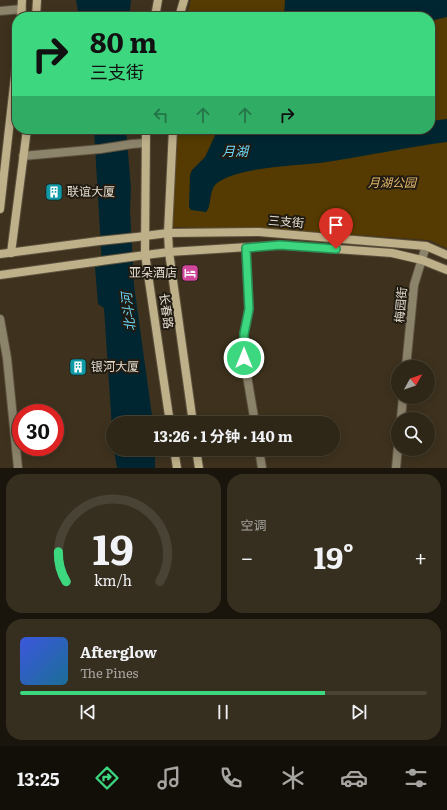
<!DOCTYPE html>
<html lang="zh">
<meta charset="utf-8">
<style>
:root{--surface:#2e2616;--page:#362e1f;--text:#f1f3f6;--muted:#a7a5a1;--line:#494335;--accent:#3cd77e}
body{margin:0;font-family:Literata,"Noto Sans SC",serif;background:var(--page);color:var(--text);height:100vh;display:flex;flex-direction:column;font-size:15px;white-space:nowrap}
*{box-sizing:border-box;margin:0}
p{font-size:13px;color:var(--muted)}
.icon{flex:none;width:22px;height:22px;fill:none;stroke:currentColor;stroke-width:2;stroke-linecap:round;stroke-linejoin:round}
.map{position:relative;height:468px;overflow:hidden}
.panel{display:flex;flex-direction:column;gap:6px;padding:6px;background:#19150c;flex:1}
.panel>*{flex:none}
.top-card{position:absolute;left:12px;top:12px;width:423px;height:122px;border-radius:16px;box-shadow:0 2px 10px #0003,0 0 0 1px var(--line);background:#3cd77e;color:#111;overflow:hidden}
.needle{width:26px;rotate:50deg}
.tools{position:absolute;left:391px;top:360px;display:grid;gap:8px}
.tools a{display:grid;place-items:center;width:44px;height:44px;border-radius:50%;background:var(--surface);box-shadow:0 2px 10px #0003,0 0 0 1px var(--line);font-size:20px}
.speed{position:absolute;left:12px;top:404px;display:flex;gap:8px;font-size:20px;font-weight:700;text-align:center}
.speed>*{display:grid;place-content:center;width:52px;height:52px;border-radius:50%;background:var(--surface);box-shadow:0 2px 10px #0003,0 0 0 1px var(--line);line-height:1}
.speed .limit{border:6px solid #d22;background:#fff;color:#111}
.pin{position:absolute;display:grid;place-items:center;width:34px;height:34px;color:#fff;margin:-41px -17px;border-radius:50% 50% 50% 0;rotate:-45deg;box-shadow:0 0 4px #0007}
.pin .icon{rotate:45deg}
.me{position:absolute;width:44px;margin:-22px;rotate:0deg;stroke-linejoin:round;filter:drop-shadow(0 0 3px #0008)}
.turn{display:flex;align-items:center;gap:14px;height:84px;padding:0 12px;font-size:18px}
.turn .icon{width:52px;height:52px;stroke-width:2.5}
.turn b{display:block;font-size:28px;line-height:34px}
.lanes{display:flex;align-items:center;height:38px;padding:0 12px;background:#0003;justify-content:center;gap:20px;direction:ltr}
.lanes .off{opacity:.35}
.big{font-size:30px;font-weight:700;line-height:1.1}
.panel .card{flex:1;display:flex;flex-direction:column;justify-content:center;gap:6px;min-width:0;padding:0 14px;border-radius:16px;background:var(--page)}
.panel .dial{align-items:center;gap:0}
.dial svg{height:104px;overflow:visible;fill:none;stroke:var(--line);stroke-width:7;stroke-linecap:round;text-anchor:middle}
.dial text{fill:var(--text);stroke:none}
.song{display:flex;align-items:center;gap:12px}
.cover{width:48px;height:48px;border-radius:6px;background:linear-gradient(135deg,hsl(230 70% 55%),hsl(200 70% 35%))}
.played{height:4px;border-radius:2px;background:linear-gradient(90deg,var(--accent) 75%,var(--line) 75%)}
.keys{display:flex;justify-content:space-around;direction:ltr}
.heat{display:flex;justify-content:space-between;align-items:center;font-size:22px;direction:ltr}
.panel .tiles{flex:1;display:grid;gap:6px;grid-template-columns:1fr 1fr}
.card:last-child{grid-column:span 2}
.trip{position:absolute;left:106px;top:416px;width:234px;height:40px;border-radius:20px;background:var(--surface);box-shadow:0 2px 10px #0003,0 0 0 1px var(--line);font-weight:700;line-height:40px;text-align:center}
.tab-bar{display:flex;height:64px;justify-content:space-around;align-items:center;background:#120f09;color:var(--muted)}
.tab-bar .icon{width:28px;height:28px}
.tab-bar .on{color:var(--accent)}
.tab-bar b{font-size:18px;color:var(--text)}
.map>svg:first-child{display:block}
.green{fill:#553b01}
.water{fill:#002631}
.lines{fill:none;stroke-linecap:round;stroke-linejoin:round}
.street-casing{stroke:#5c513e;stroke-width:10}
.secondary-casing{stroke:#5c513e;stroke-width:10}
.street{stroke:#8c836b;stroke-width:8}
.secondary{stroke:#beb089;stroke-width:8}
.street-bridge-casing{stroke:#5c513e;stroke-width:10;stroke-linecap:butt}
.secondary-bridge-casing{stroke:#5c513e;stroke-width:10;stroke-linecap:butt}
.street-bridge{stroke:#8c836b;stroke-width:8}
.secondary-bridge{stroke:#beb089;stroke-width:8}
.route-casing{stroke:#278c52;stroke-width:10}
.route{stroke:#3cd77e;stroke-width:7}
.labels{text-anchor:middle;stroke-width:4;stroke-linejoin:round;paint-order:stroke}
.park-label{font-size:12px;font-style:italic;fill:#e5b868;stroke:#211b12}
.poi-label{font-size:12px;fill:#e3dccf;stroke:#211b12;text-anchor:start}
.street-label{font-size:12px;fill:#e3dccf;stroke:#211b12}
.water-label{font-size:13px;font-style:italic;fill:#6ad7fa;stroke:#211b12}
</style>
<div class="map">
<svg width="447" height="468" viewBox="0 0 447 468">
<rect width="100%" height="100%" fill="#3e321e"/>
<!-- green -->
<path class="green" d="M191 0H447V248L429 240 289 230 173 227 176 129H430V17H187Z"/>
<!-- water -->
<g class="water">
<path d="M76 0H131L129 17H79Z"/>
<path d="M285 0H447V17L430 21V17H284Z"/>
<path d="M447 119V142C407 147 367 156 327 162 298 166 245 166 220 181 207 188 213 205 206 212L191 210 189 207 190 175 192 170 205 157 218 129H430V121Z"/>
<path d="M94 129H126L131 189 130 210 134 285 153 423H113V444L104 308 98 304 95 267 102 266Z"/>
<path d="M114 449H155V468H117Z"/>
</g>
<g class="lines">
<defs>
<g id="street">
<path d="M0 11 22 9"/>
<path d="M132 144 145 143"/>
<path d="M23 156 100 149"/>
<path d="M246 248 249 309 244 334V358L255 423"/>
<path d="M0 319 7 358 18 468"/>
<path d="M406 367 414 285 426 246"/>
<path d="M401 419 403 397"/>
<path d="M259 449 262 468"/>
<path d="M396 468 398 447"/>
</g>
<g id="secondary">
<path d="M21 17 22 0"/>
<path d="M36 17 37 0"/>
<path d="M155 17 158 0"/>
<path d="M179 17 184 0"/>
<path d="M146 129 145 254 170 423"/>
<path d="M173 129 168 233 169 252 193 423"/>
<path d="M0 209 17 58"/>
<path d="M137 237 168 233 259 232 426 246 447 255"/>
<path d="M11 253 27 129"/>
<path d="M0 254 99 241"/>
<path d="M138 256 169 252 280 245 392 253 422 260 447 270"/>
<path d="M0 275 101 261"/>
<path d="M174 449 177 468"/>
<path d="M196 449 199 468"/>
</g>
</defs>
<!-- street casing -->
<use href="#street" class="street-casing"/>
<!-- secondary casing -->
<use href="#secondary" class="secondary-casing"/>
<!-- street -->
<use href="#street" class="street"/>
<!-- secondary -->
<use href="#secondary" class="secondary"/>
<defs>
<path id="street-bridge" d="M100 149 132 144"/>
<g id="secondary-bridge">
<path d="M99 241 137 237"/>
<path d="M101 261 138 256"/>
</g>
</defs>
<!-- street-bridge casing -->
<use href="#street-bridge" class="street-bridge-casing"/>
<!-- secondary-bridge casing -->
<use href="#secondary-bridge" class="secondary-bridge-casing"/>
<!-- street-bridge -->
<use href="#street-bridge" class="street-bridge"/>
<!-- secondary-bridge -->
<use href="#secondary-bridge" class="secondary-bridge"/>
</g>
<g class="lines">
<defs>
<path id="route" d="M244 358V334L249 309 246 248 280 245 336 249"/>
</defs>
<!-- route casing -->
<use href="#route" class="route-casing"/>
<!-- route -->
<use href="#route" class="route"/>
</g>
<!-- icons -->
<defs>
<symbol id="building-square" viewBox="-11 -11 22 22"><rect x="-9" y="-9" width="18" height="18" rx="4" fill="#0f9aa8" stroke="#211b12"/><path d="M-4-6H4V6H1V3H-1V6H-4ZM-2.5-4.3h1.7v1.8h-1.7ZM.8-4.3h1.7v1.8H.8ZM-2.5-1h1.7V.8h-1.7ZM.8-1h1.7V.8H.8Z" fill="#fff"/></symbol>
<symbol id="hotel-square" viewBox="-11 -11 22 22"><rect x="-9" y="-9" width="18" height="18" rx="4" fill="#d1479c" stroke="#211b12"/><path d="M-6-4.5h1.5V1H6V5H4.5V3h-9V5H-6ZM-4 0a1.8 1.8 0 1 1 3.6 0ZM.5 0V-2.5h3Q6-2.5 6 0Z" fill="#fff"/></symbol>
</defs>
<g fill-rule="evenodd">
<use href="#building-square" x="44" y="182" width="20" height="20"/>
<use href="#hotel-square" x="180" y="263" width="20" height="20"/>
<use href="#building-square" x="68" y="357" width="20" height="20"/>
</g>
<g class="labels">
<!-- park labels -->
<g class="park-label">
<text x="392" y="187">月湖公园</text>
</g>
<!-- poi labels -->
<g class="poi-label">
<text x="67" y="196">联谊大厦</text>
<text x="177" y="277" text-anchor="end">亚朵酒店</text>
<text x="91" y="371">银河大厦</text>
</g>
<!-- street labels -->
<g class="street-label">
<text transform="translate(286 222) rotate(5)" y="4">三支街</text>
<text transform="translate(401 305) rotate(-85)" y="4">梅园街</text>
<text transform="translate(166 311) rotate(82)" y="4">长春路</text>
</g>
<!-- water labels -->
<g class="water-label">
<text x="235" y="156">月湖</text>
<text transform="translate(128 312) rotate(-96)" y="5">北斗河</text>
</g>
</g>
</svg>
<div class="tools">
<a><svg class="needle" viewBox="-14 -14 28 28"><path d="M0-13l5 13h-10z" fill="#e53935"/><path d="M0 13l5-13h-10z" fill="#a7a5a1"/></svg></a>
<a><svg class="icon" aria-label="search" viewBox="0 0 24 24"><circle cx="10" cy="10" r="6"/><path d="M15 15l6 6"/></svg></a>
</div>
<div class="speed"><div class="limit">30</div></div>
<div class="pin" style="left:336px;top:249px;background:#d93025"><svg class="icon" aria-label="arrive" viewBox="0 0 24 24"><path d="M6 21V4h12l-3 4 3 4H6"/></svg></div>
<svg class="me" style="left:244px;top:358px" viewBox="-20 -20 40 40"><circle r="17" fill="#3cd77e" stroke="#fff" stroke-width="3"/><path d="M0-11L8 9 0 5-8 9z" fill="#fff"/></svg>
<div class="trip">13:26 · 1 分钟 · 140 m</div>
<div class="top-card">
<div class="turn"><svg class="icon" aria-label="right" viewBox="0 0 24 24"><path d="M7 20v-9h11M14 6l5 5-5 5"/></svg><div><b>80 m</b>三支街</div></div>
<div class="lanes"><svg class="icon off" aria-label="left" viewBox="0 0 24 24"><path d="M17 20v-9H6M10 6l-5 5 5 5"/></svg><svg class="icon off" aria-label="ahead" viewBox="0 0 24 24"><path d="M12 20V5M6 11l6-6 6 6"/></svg><svg class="icon off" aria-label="ahead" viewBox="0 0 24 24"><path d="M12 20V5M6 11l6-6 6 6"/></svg><svg class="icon" aria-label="right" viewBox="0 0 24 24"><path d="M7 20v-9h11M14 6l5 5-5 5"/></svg></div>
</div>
</div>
<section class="panel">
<div class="tiles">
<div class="card dial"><svg viewBox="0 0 100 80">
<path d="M14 69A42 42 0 1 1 86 69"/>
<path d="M14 69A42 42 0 0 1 8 46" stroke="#3cd77e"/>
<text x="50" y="56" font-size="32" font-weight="700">19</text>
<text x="50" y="72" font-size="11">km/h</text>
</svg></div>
<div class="card"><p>空调</p>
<div class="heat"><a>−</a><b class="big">19°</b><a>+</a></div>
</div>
<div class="card">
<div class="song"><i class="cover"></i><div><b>Afterglow</b><p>The Pines</p></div></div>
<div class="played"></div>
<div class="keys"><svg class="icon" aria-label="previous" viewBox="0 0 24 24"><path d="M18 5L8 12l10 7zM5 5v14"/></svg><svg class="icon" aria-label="pause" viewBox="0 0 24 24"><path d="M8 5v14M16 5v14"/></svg><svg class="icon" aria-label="next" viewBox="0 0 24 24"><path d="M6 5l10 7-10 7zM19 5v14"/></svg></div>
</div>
</div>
</section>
<nav class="tab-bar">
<b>13:25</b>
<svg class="icon on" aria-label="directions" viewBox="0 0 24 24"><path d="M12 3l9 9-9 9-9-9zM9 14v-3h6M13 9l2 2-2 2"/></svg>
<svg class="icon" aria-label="music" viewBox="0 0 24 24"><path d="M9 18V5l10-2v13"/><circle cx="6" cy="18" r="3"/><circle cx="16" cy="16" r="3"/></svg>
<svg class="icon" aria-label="phone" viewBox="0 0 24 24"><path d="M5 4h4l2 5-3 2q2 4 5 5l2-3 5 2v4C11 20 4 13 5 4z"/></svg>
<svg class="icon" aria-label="climate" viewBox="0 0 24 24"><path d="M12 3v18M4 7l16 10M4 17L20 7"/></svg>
<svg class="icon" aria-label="car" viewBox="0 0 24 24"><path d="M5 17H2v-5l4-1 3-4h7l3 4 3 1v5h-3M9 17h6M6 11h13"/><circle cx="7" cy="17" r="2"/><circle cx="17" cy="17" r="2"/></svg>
<svg class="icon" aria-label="filters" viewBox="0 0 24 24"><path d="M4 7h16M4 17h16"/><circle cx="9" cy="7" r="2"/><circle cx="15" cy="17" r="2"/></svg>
</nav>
